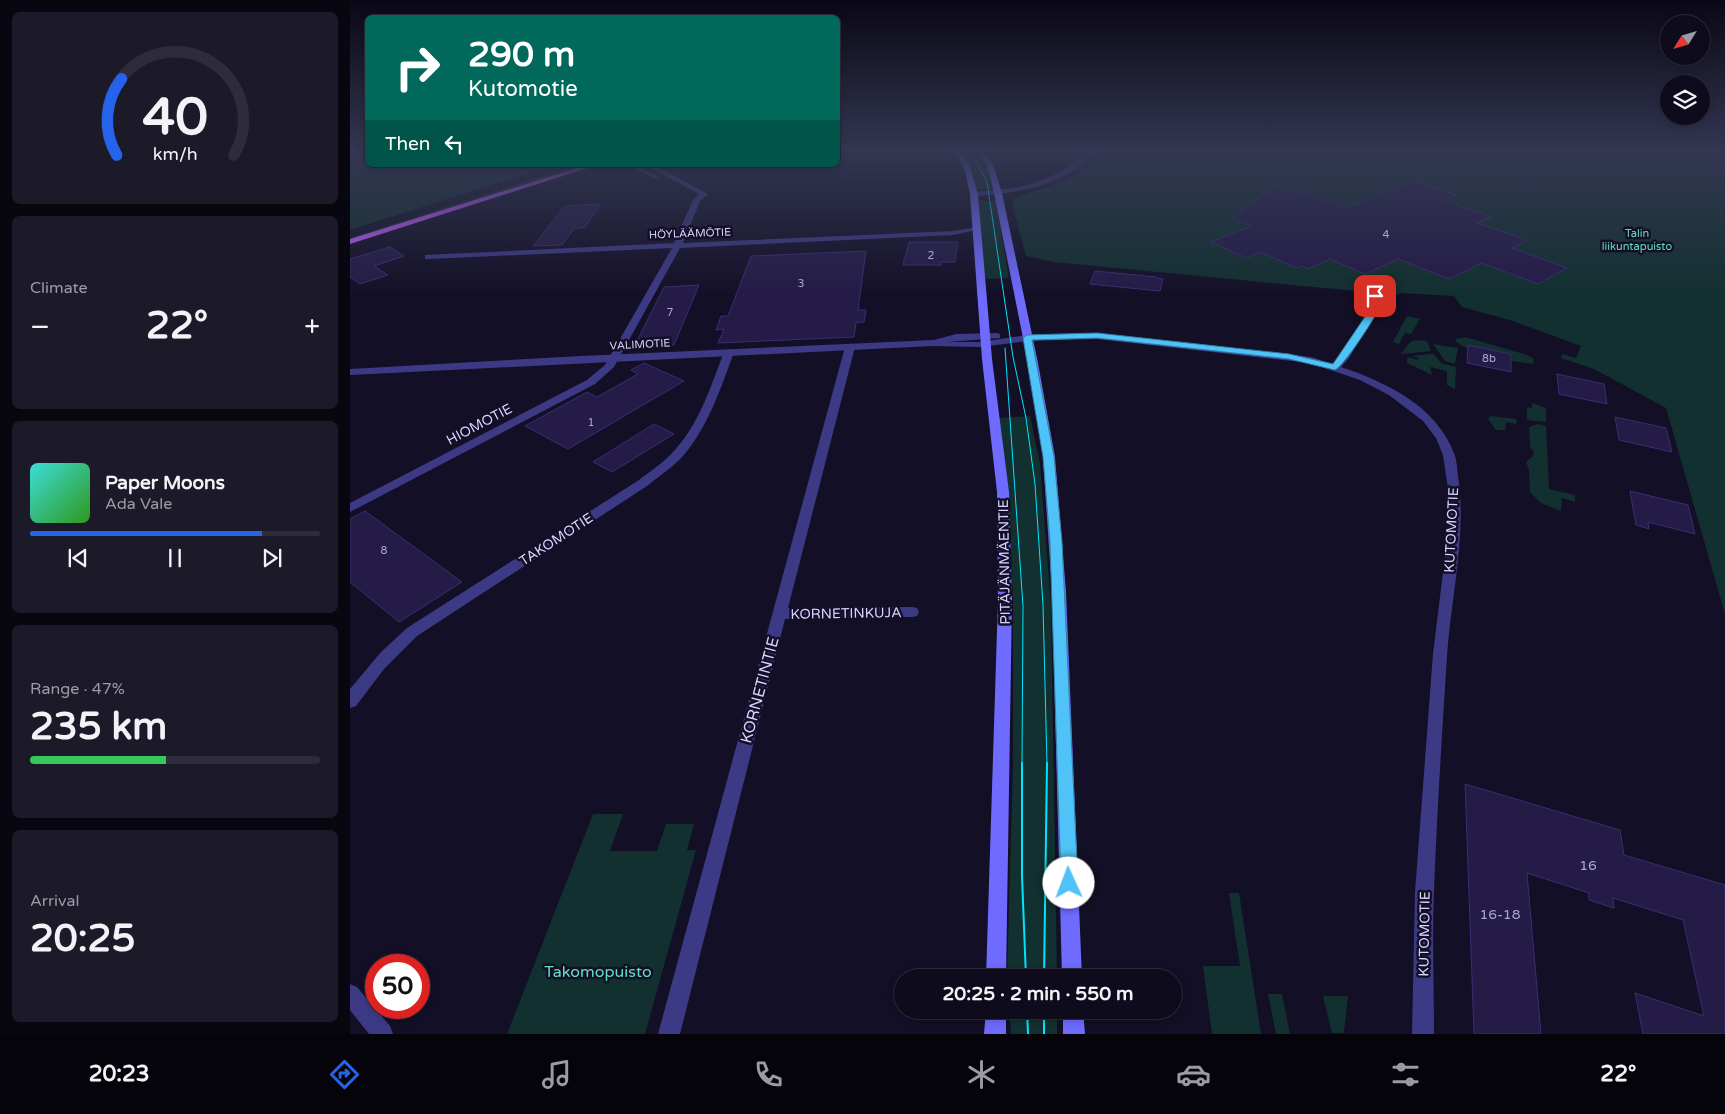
<!DOCTYPE html>
<meta charset="utf-8">
<style>
:root{--surface:#0e0b1c;--page:#1c1929;--text:#f1f3f6;--muted:#9b9ba3;--line:#2e2b3b;--accent:#2563eb}
body{margin:0;font-family:"Varela Round",sans-serif;background:var(--page);color:var(--text);height:100vh;display:flex;flex-direction:column;font-size:19px;white-space:nowrap}
*{box-sizing:border-box;margin:0}
p{font-size:16px;color:var(--muted)}
.icon{flex:none;width:28px;height:28px;fill:none;stroke:currentColor;stroke-width:2;stroke-linecap:round;stroke-linejoin:round}
.map{position:relative;flex:1;overflow:hidden}
.sheet{display:flex;flex-direction:column;gap:12px;padding:12px;background:#08060f;width:350px}
.sheet>*{flex:none}
.top-card{position:absolute;left:15px;top:15px;width:475px;height:152px;border-radius:8px;box-shadow:0 2px 8px #0003,0 0 0 1px var(--line);background:#00695c;color:#fff;overflow:hidden}
.needle{width:32px;rotate:233deg}
.fabs{position:absolute;left:1310px;top:15px;display:grid;gap:10px}
.fabs a{display:grid;place-items:center;width:50px;height:50px;border-radius:50%;background:var(--surface);box-shadow:0 2px 8px #0003,0 0 0 1px var(--line);font-size:25px}
.speed{position:absolute;left:15px;top:954px;display:flex;gap:10px;font-size:25px;font-weight:700;text-align:center}
.speed>*{display:grid;place-content:center;width:65px;height:65px;border-radius:50%;background:var(--surface);box-shadow:0 2px 8px #0003,0 0 0 1px var(--line);line-height:1}
.speed .limit{border:8px solid #d22;background:#fff;color:#111}
.pin{position:absolute;display:grid;place-items:center;width:42px;height:42px;color:#fff;margin:-21px;border-radius:10px;box-shadow:0 2px 8px #0006}
.me{position:absolute;width:55px;margin:-28px;rotate:358deg;stroke-linejoin:round;filter:drop-shadow(0 0 4px #0008)}
.turn{display:flex;align-items:center;gap:18px;height:105px;padding:0 20px;font-size:22px}
.turn .icon{width:65px;height:65px;stroke-width:2.5}
.turn b{display:block;font-size:35px;line-height:42px}
.then{display:flex;align-items:center;height:48px;padding:0 20px;background:#0003;gap:10px;font-size:19px}
.big{font-size:38px;font-weight:800;line-height:1.1}
.sheet .widget{flex:1;display:flex;flex-direction:column;justify-content:center;gap:8px;min-width:0;padding:0 18px;border-radius:8px;background:var(--page)}
.sheet .dial{align-items:center;gap:0}
.dial svg{height:130px;overflow:visible;fill:none;stroke:var(--line);stroke-width:7;stroke-linecap:round;text-anchor:middle}
.dial text{fill:var(--text);stroke:none}
.song{display:flex;align-items:center;gap:15px}
.cover{width:60px;height:60px;border-radius:8px;background:linear-gradient(135deg,hsl(180 70% 55%),hsl(110 70% 35%))}
.played{height:5px;border-radius:2px;background:linear-gradient(90deg,var(--accent) 80%,var(--line) 80%)}
.keys{display:flex;justify-content:space-around;direction:ltr}
.heat{display:flex;justify-content:space-between;align-items:center;font-size:28px;direction:ltr}
.charge{height:8px;border-radius:4px;background:linear-gradient(90deg,#34c759 47%,var(--line) 0)}
.trip{position:absolute;left:544px;top:969px;width:288px;height:50px;border-radius:25px;background:var(--surface);box-shadow:0 2px 8px #0003,0 0 0 1px var(--line);font-weight:800;line-height:50px;text-align:center}
.dock{display:flex;height:80px;justify-content:space-around;align-items:center;background:#06040b;color:var(--muted)}
.dock .icon{width:35px;height:35px}
.dock .on{color:var(--accent)}
.dock b{font-size:22px;color:var(--text)}
main{display:flex;flex:1;min-height:0}
.map>svg:first-child{display:block}
.green{fill:#12302f}
.building{fill:#241b47;stroke:#3b2d73}
.lines{fill:none;stroke-linecap:round;stroke-linejoin:round}
.minor{fill:#3d3a85;fill-rule:evenodd}
.tertiary{fill:#3d3a85;fill-rule:evenodd}
.secondary{fill:#6f6bff;fill-rule:evenodd}
.primary{fill:#c25bff;fill-rule:evenodd}
.tram-far1{stroke:#00e5ff;stroke-width:1}
.tram{stroke:#00e5ff;stroke-width:2}
.route{fill:#4fc3f7;stroke:#337fa1}
.labels{text-anchor:middle;stroke-width:5;stroke-linejoin:round;paint-order:stroke}
.far-street-label{font-size:11px;fill:#d9d4ff;stroke:#130f26}
.far-park-label{font-size:11px;fill:#5fe0c0;stroke:#130f26}
.number-label{font-size:11px;fill:#aca6d1}
.street-label{font-size:14px;fill:#d9d4ff;stroke:#130f26}
.near-number-label{font-size:14px;fill:#aca6d1}
.near-street-label{font-size:16px;fill:#d9d4ff;stroke:#130f26}
.near-park-label{font-size:16px;fill:#5fe0c0;stroke:#130f26}
</style>
<main>
<section class="sheet">
<div class="widget dial"><svg viewBox="0 0 100 80">
<path d="M14 69A42 42 0 1 1 86 69"/>
<path d="M14 69A42 42 0 0 1 17 22" stroke="#2563eb"/>
<text x="50" y="56" font-size="32" font-weight="700">40</text>
<text x="50" y="72" font-size="11">km/h</text>
</svg></div>
<div class="widget"><p>Climate</p>
<div class="heat"><a>−</a><b class="big">22°</b><a>+</a></div>
</div>
<div class="widget">
<div class="song"><i class="cover"></i><div><b>Paper Moons</b><p>Ada Vale</p></div></div>
<div class="played"></div>
<div class="keys"><svg class="icon" aria-label="previous" viewBox="0 0 24 24"><path d="M18 5L8 12l10 7zM5 5v14"/></svg><svg class="icon" aria-label="pause" viewBox="0 0 24 24"><path d="M8 5v14M16 5v14"/></svg><svg class="icon" aria-label="next" viewBox="0 0 24 24"><path d="M6 5l10 7-10 7zM19 5v14"/></svg></div>
</div>
<div class="widget"><p>Range · 47%</p><b class="big">235 km</b><div class="charge"></div></div>
<div class="widget"><p>Arrival</p><b class="big">20:25</b></div>
</section>
<div class="map">
<svg width="1375" height="1034" viewBox="0 0 1375 1034">
<rect width="100%" height="100%" fill="#130f26"/>
<!-- green -->
<g class="green">
<path d="M0 152H9L11 158 17 157 18 165H204L0 230Z"/>
<path d="M610 152H627L637 167 642 188 627 190 622 172Z"/>
<path d="M753 152H1367L1375 156V614L1316 408 1244 369 1211 358 1212 354 1226 358 1231 346 1163 321 1112 307 1104 296 1051 293 1038 298 1005 291 704 262 676 256 662 204 666 197C698 187 730 179 753 152Z"/>
<path d="M221 167 226 168 0 240V238Z"/>
<path d="M629 201H646L659 278 636 279 634 273Z"/>
<path d="M1057 316 1070 319 1061 334 1055 333 1049 344 1043 342Z"/>
<path d="M1115 337 1174 354 1183 358 1184 364 1161 361V354L1119 345 1118 349 1106 342V339Z"/>
<path d="M1065 340 1077 341 1081 351 1051 354 1060 342Z"/>
<path d="M1083 344 1108 348 1105 364 1095 361Z"/>
<path d="M1081 354H1084L1091 363 1106 367 1105 389 1097 385V371L1080 367 1082 375 1057 363V359L1059 357 1067 360 1069 358 1062 356Z"/>
<path d="M1182 403 1196 408V422L1177 420V407L1182 408Z"/>
<path d="M680 416 690 463 701 606 707 977H657L663 763V604L660 524 648 418Z"/>
<path d="M1140 416 1167 419 1166 424 1156 422 1155 430H1146L1138 419Z"/>
<path d="M1188 424 1196 426 1199 489 1225 495V502L1212 498 1211 511 1191 503 1180 492 1179 470 1176 462 1182 457 1184 452 1180 447 1179 427Z"/>
<path d="M243 814H273L260 851H307L316 824H344L337 850H346L295 1034H157Z"/>
<path d="M879 893H889L911 1034H862L853 966H890Z"/>
<path d="M918 994H932L940 1034H926Z"/>
<path d="M973 996H998L994 1033H982Z"/>
<path d="M659 1010H707V1034H661Z"/>
</g>
<!-- building -->
<g class="building">
<path d="M1064 181 1106 195 1093 200 1141 217 1127 223 1177 240 1162 248 1217 268 1188 284 1132 263 1099 279 1048 259 1015 274 980 259 958 269 952 266 946 268 911 252 896 258 861 242 902 226 883 218 926 185 946 193 950 191 996 208Z"/>
<path d="M251 204 235 227 224 229 212 245 183 246 215 206Z"/>
<path d="M559 242H608L605 262H591V265H553Z"/>
<path d="M40 247 54 256 24 266 38 275 10 284 0 277V259Z"/>
<path d="M516 251 508 310H516L514 322 506 323 504 337 368 343 374 329 366 330 371 316H378L401 256Z"/>
<path d="M745 271 807 277V278L813 279 810 291 740 284Z"/>
<path d="M349 285 324 345 284 347 314 287Z"/>
<path d="M1118 345 1161 354V372L1117 363Z"/>
<path d="M294 363 334 381 218 449 175 426 237 392 247 397 288 374 281 370Z"/>
<path d="M1207 374 1254 384 1257 404 1209 394Z"/>
<path d="M1265 417 1316 428 1322 452 1269 440Z"/>
<path d="M304 424 324 434 262 472 243 462Z"/>
<path d="M1280 491 1338 505 1345 534 1298 522 1299 529 1286 525Z"/>
<path d="M15 511 112 582 49 622 0 582V519Z"/>
<path d="M1115 784 1270 830 1274 855 1375 885V1034H1293L1285 993 1354 1016 1333 920 1263 898 1264 908 1239 900V893L1177 873 1191 1034H1124Z"/>
</g>
<g class="lines">
<!-- minor -->
<g class="minor">
<path d="M738 152H745C713 187 668 193 624 196L620 194 624 192C670 189 703 183 738 152Z"/>
<path d="M278 165H286L311 178 306 179Z"/>
<path d="M296 165H304L358 194 350 201 333 243 603 231 627 227 631 229 603 235 330 248 264 367 245 384 0 512V503L237 380 255 365 322 248 78 259H75V255L324 243 343 200 349 194Z"/>
<path d="M1023 287 1027 290 1030 301 1029 307 999 358 991 367C1036 382 1086 406 1104 453 1107 460 1107 469 1108 476 1117 535 1101 597 1097 656 1092 734 1087 812 1084 890 1082 938 1084 986 1084 1034H1062L1065 892 1083 654 1098 532 1099 495 1093 455 1086 438 1073 421 1039 395 1010 380 960 363 747 339 677 341 672 338 677 335 747 333 961 357 982 364 990 356 1021 307 1022 301 1019 290Z"/>
<path d="M500 344 505 347 438 608 562 607 567 608 569 612 567 616 562 617 435 619 330 1034H308L495 347Z"/>
<path d="M379 349 384 352C371 388 358 427 333 456 323 467 309 476 297 486L67 636 34 669 6 706 0 708V689L31 652 57 628 289 480C301 471 314 462 324 451 349 424 361 386 374 352Z"/>
<path d="M0 984 7 987 40 1026 43 1034H19L0 1010Z"/>
</g>
<!-- tertiary -->
<path class="tertiary" d="M647 333 650 334V338L597 342H630L677 335 682 338 677 341 630 347 582 346 0 375V369L231 356 584 340 606 334Z"/>
<!-- secondary -->
<g class="secondary">
<path d="M605 152H611L620 167 628 194 642 359 659 492 662 599 656 978H636L648 599 647 492 632 359 620 194 614 167Z"/>
<path d="M628 152H634L643 165 652 193 688 363 705 457 716 592 732 978H712L702 592 693 457 678 363 644 193 637 165Z"/>
<path d="M636 1010H656V1034H634Z"/>
<path d="M713 1010H733L735 1034H713Z"/>
</g>
<!-- primary -->
<path class="primary" d="M237 165H247L0 244V239Z"/>
<!-- tram-far1 -->
<g class="tram-far1">
<path d="M621 152 637 182 663 357 676 418 685 484 693 605 697 764"/>
<path d="M655 348 673 606 672 764"/>
</g>
<!-- tram -->
<g class="tram">
<path d="M672 763V876L676 978"/>
<path d="M694 978 697 763"/>
<path d="M677 1010 678 1034"/>
<path d="M694 1010V1034"/>
</g>
</g>
<!-- sky -->
<linearGradient id="sky" x2="0" y2="1"><stop stop-color="#0a0815"/><stop offset="0.51" stop-color="#333752"/><stop offset="1" stop-color="#333752" stop-opacity="0"/></linearGradient>
<rect width="1375" height="297" fill="url(#sky)"/>
<!-- route -->
<path class="route" d="M1022 294 1029 296C1029 299 1030 304 1029 308 1026 317 993 367 985 370L939 359 747 338 682 340 704 457 712 542 728 883 725 889 719 891 713 889 711 883 700 542 693 457 673 338 677 335 747 333 939 354 983 364 1021 308Z"/>
<g class="labels">
<!-- far-street labels -->
<g class="far-street-label">
<text transform="translate(340 233) rotate(-2)" y="4">HÖYLÄÄMÖTIE</text>
<text transform="translate(290 344) rotate(-3)" y="4">VALIMOTIE</text>
</g>
<!-- far-park labels -->
<g class="far-park-label">
<text x="1287" y="237">Talin<tspan x="1287" dy="13">liikuntapuisto</tspan></text>
</g>
<!-- number labels -->
<g class="number-label">
<text x="1036" y="238">4</text>
<text x="581" y="259">2</text>
<text x="451" y="287">3</text>
<text x="320" y="316">7</text>
<text x="1139" y="362">8b</text>
<text x="241" y="426">1</text>
<text x="34" y="554">8</text>
</g>
<!-- street labels -->
<g class="street-label">
<text transform="translate(129 424) rotate(-28)" y="5">HIOMOTIE</text>
<text transform="translate(1101 530) rotate(-87)" y="5">KUTOMOTIE</text>
<text transform="translate(206 539) rotate(-33)" y="5">TAKOMOTIE</text>
<text transform="translate(654 562) rotate(-91)" y="5">PITÄJÄNMÄENTIE</text>
<text transform="translate(496 613) rotate(-1)" y="5">KORNETINKUJA</text>
<text transform="translate(1074 934) rotate(-89)" y="5">KUTOMOTIE</text>
</g>
<!-- near-number labels -->
<g class="near-number-label">
<text x="1238" y="870">16</text>
<text x="1150" y="919">16-18</text>
</g>
<!-- near-street labels -->
<g class="near-street-label">
<text transform="translate(409 690) rotate(-75)" y="6">KORNETINTIE</text>
</g>
<!-- near-park labels -->
<g class="near-park-label">
<text x="248" y="977">Takomopuisto</text>
</g>
</g>
</svg>
<div class="fabs">
<a><svg class="needle" viewBox="-14 -14 28 28"><path d="M0-13l5 13h-10z" fill="#e53935"/><path d="M0 13l5-13h-10z" fill="#9b9ba3"/></svg></a>
<a><svg class="icon" aria-label="layers" viewBox="0 0 24 24"><path d="M12 4l9 5-9 5-9-5zM3 14l9 5 9-5"/></svg></a>
</div>
<div class="speed"><div class="limit">50</div></div>
<div class="pin" style="left:1025px;top:296px;background:#d93025"><svg class="icon" aria-label="arrive" viewBox="0 0 24 24"><path d="M6 21V4h12l-3 4 3 4H6"/></svg></div>
<svg class="me" style="left:719px;top:883px" viewBox="-20 -20 40 40"><circle r="19" fill="#fff"/><path d="M0-13L10 11 0 6-10 11z" fill="#4fc3f7"/></svg>
<div class="trip">20:25 · 2 min · 550 m</div>
<div class="top-card">
<div class="turn"><svg class="icon" aria-label="right" viewBox="0 0 24 24"><path d="M7 20v-9h11M14 6l5 5-5 5"/></svg><div><b>290 m</b>Kutomotie</div></div>
<div class="then">Then<svg class="icon" aria-label="left" viewBox="0 0 24 24"><path d="M17 20v-9H6M10 6l-5 5 5 5"/></svg></div>
</div>
</div>
</main>
<nav class="dock">
<b>20:23</b>
<svg class="icon on" aria-label="directions" viewBox="0 0 24 24"><path d="M12 3l9 9-9 9-9-9zM9 14v-3h6M13 9l2 2-2 2"/></svg>
<svg class="icon" aria-label="music" viewBox="0 0 24 24"><path d="M9 18V5l10-2v13"/><circle cx="6" cy="18" r="3"/><circle cx="16" cy="16" r="3"/></svg>
<svg class="icon" aria-label="phone" viewBox="0 0 24 24"><path d="M5 4h4l2 5-3 2q2 4 5 5l2-3 5 2v4C11 20 4 13 5 4z"/></svg>
<svg class="icon" aria-label="climate" viewBox="0 0 24 24"><path d="M12 3v18M4 7l16 10M4 17L20 7"/></svg>
<svg class="icon" aria-label="car" viewBox="0 0 24 24"><path d="M5 17H2v-5l4-1 3-4h7l3 4 3 1v5h-3M9 17h6M6 11h13"/><circle cx="7" cy="17" r="2"/><circle cx="17" cy="17" r="2"/></svg>
<svg class="icon" aria-label="filters" viewBox="0 0 24 24"><path d="M4 7h16M4 17h16"/><circle cx="9" cy="7" r="2"/><circle cx="15" cy="17" r="2"/></svg>
<b>22°</b>
</nav>
